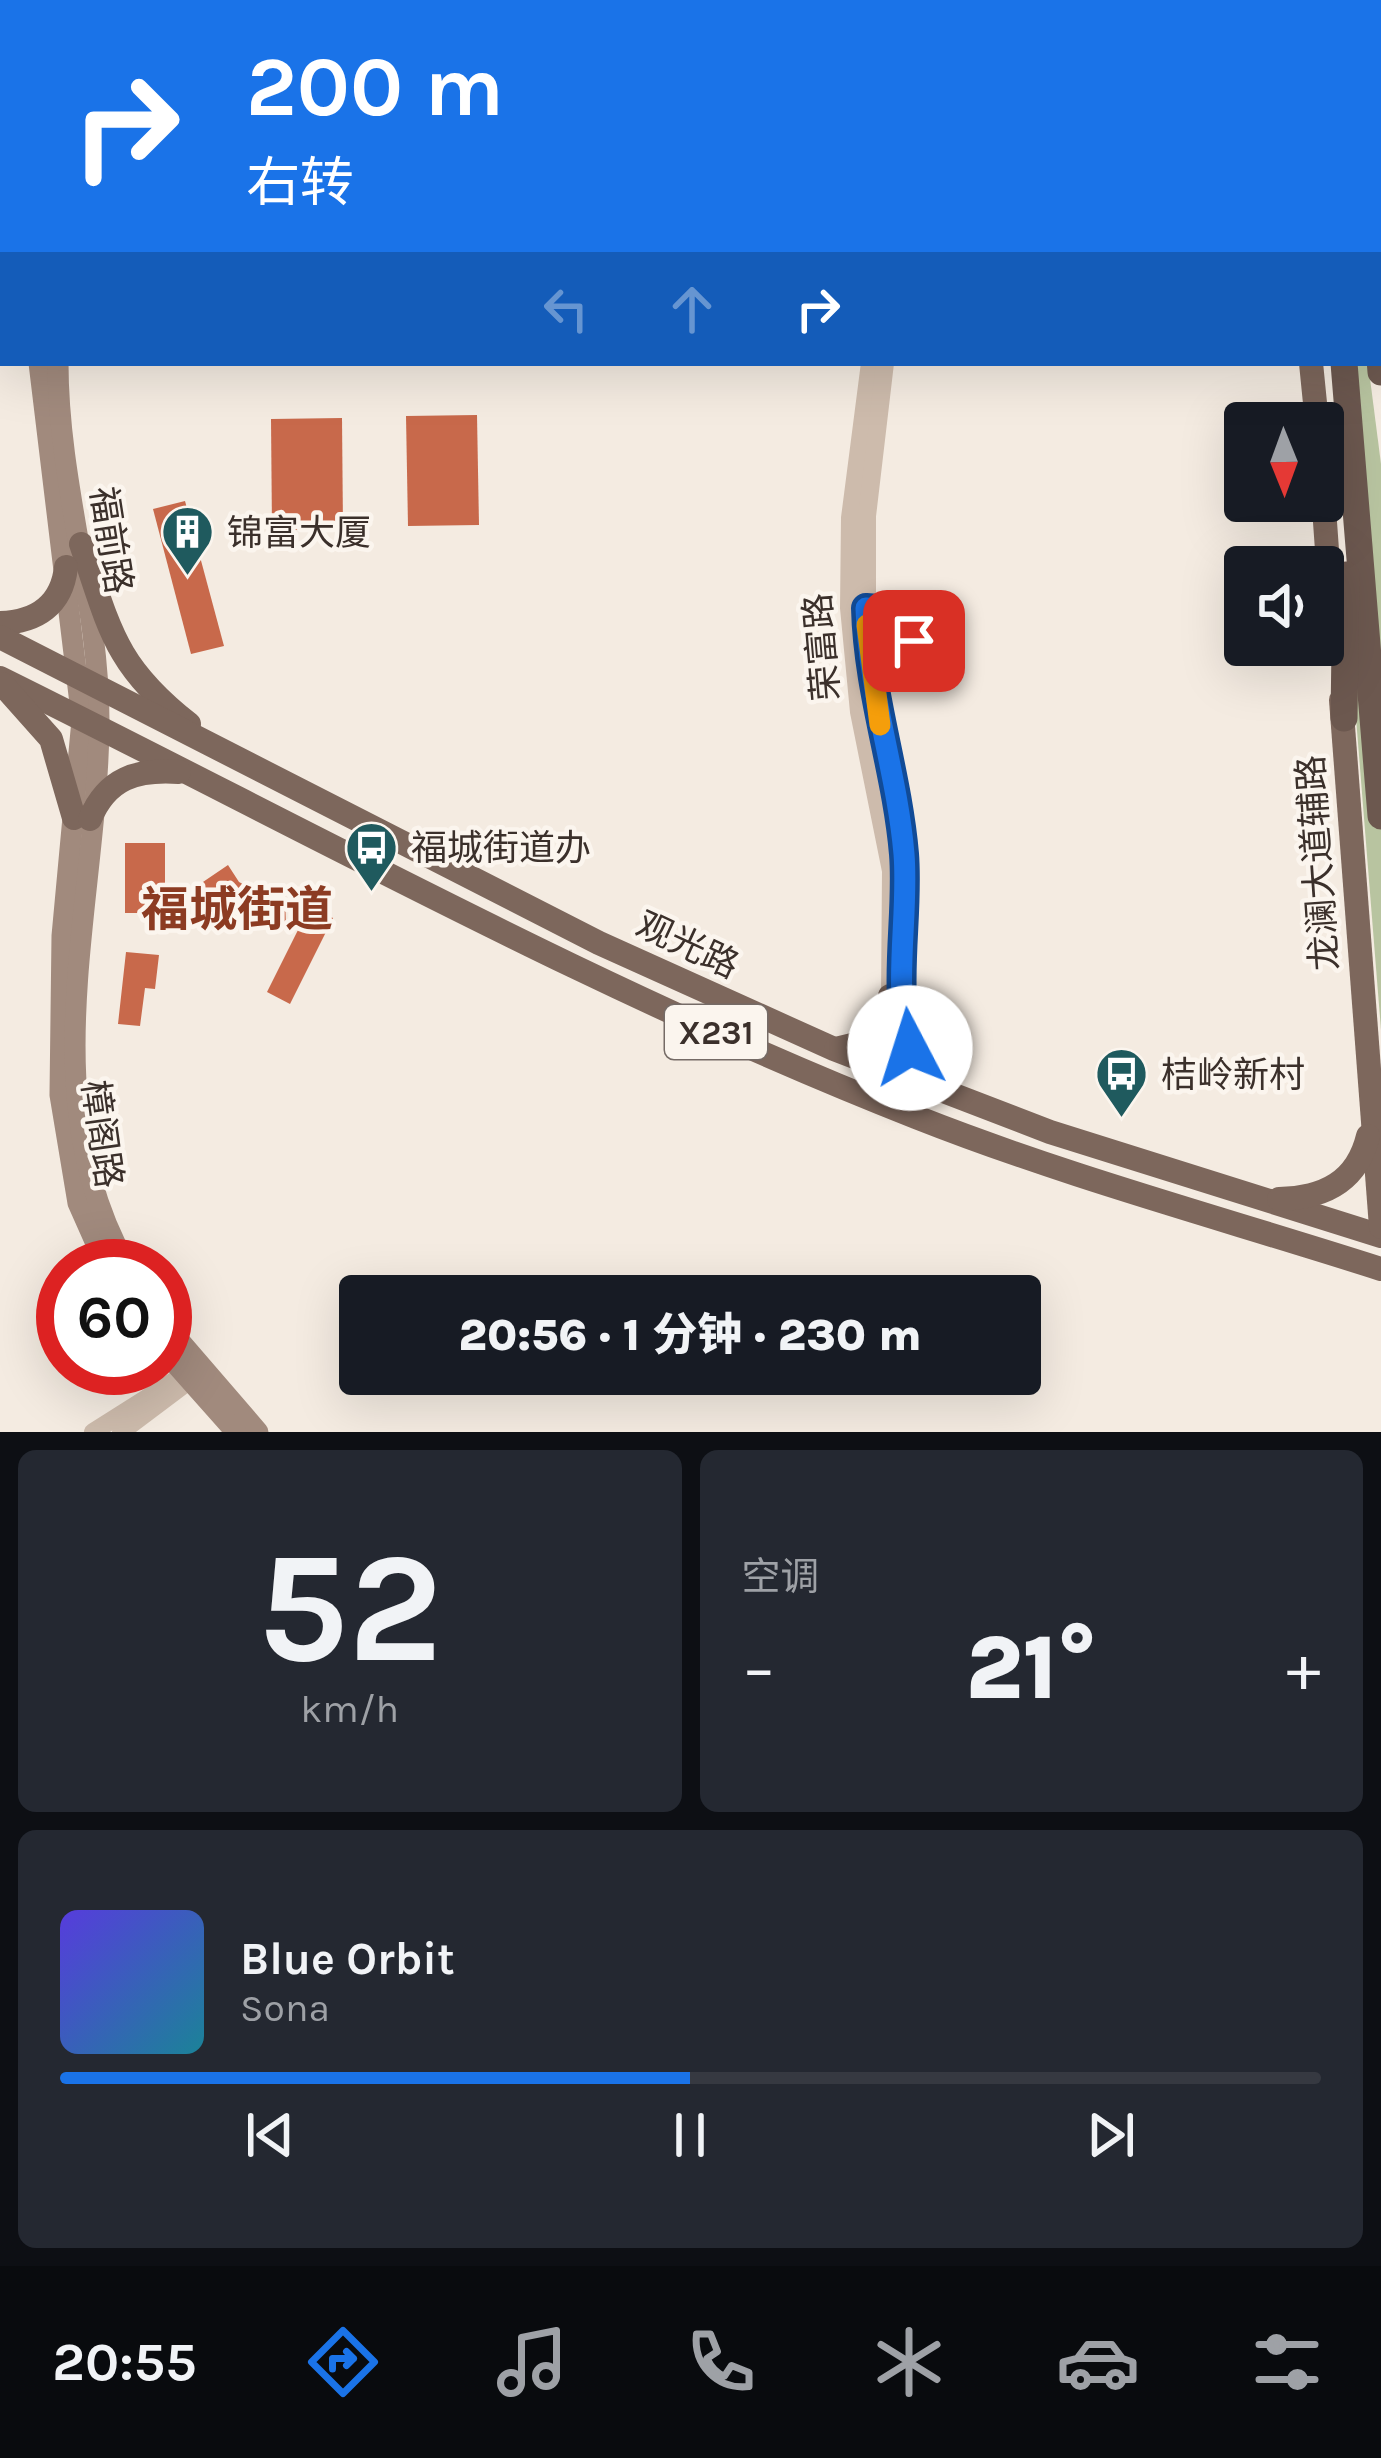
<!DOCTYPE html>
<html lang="zh">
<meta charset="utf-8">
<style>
:root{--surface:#171b24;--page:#242831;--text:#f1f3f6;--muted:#9ea1a6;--line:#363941;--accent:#1a73e8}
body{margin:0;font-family:Karla,"Noto Sans SC",sans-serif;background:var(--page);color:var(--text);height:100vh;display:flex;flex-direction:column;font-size:45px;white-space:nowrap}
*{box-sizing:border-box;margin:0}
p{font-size:39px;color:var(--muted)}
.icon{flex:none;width:66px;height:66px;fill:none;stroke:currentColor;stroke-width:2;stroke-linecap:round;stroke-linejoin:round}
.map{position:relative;height:1432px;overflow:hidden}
.panel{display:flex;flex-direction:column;gap:18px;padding:18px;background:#0d0f14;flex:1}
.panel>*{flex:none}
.top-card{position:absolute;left:0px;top:0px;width:1383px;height:366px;box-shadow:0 12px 48px #0002;background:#1a73e8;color:#fff;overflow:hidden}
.needle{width:78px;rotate:179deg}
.controls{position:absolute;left:1224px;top:402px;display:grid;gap:24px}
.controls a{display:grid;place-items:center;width:120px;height:120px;border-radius:12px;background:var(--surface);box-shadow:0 12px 48px #0002;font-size:60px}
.speed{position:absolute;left:36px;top:1239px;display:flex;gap:24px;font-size:60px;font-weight:700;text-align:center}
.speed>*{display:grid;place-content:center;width:156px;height:156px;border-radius:50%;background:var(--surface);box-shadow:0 12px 48px #0002;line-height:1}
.speed .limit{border:18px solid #d22;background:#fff;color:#111}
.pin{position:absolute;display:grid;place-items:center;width:102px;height:102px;color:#fff;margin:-51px;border-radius:24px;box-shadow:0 6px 18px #0006}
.me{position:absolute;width:132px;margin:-66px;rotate:355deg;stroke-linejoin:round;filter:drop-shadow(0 0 9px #0008)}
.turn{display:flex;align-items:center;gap:42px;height:252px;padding:0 48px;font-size:54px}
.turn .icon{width:156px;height:156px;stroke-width:2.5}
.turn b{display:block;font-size:84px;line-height:102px}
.lanes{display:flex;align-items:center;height:114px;padding:0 48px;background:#0003;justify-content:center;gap:60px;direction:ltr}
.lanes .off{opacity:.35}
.big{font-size:90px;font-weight:800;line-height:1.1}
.panel .card{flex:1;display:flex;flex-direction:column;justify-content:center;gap:18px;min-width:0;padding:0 42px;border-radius:18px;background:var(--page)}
.panel .dial{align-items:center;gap:0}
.dial b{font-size:156px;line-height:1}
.song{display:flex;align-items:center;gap:36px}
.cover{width:144px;height:144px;border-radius:18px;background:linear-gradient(135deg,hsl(250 70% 55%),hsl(190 70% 35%))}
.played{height:12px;border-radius:6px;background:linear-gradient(90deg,var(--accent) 50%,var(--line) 50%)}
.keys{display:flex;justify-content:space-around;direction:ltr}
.heat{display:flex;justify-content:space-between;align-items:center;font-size:66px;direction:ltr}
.panel .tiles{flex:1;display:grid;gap:18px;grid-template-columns:1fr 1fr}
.card:last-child{grid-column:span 2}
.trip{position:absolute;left:339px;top:1275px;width:702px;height:120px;border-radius:12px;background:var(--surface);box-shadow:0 12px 48px #0002;font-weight:800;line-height:120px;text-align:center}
.dock{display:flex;height:192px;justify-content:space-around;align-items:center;background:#090b0e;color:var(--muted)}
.dock .icon{width:84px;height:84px}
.dock .current{color:var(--accent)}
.dock b{font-size:54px;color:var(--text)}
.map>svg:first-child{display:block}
.grass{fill:#b8c4a0}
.building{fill:#c8694b}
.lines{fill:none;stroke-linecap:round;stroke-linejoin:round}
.minor{stroke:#cdbbac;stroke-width:15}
.tertiary{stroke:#cdbbac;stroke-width:18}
.secondary{stroke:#a18a7d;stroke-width:21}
.primary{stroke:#7d675c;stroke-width:24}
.trunk{stroke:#6c584f;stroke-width:27}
.route-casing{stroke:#114b97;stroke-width:30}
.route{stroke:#1a73e8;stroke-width:21}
.slow{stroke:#f59e0b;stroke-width:21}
.labels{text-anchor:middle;stroke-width:9;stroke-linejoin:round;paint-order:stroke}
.shield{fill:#fbf5ee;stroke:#756b66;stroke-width:3}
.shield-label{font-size:33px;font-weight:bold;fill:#3b302b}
.poi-label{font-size:36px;fill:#3b302b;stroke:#fbf5ee;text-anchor:start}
.street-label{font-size:36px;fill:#3b302b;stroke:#fbf5ee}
.district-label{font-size:48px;font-weight:bold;fill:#8c3b22;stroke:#fbf5ee}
</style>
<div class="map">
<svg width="1381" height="1432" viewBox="0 0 1381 1432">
<rect width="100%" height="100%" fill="#f4ebe1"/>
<!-- grass -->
<path class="grass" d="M1357 363H1368L1381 464V1030L1354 693Z"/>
<!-- building -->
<g class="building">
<path d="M477 415 479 525 408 526 406 416Z"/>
<path d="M342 418 343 529 272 530 271 419Z"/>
<path d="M185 501 224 646 191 654 153 509Z"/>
<rect x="125" y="843" width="40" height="70"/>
<path d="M228 865 239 882 264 895 285 894 286 928 252 929 218 911 200 884Z"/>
<path d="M310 906 333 918 290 1004 267 992Z"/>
<path d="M126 952 159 955 155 989 145 988 140 1026 118 1024Z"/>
</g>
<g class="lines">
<!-- minor -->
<path class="minor" d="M857 608 879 609 914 641"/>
<!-- tertiary -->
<g class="tertiary">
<path d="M890 3V0"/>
<path d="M905 3V0"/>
<path d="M870 363 850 518 849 608 859 712 891 871 890 996"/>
<path d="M885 363 867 516V625L903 847 904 996"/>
<path d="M93 1432 191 1370"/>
<path d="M121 1432 198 1374"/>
</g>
<!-- secondary -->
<g class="secondary">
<path d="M75 3V0"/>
<path d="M92 3V0"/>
<path d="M39 363 82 720 62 936 60 1095 78 1203 106 1266"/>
<path d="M58 363C58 485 100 604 99 726 97 905 31 1099 127 1266"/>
<path d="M165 1324 258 1432"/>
<path d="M165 1352 236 1432"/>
</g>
<!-- primary -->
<g class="primary">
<path d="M1285 0V3"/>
<path d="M1311 363 1317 423"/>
<path d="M1323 494 1334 648"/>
<path d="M81 544C110 630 115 666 189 724"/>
<path d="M0 623C37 622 62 605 66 567"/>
<path d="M0 637 599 943 834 1049 1050 1132 1381 1236"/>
<path d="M0 678C303 828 600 993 916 1117 1068 1177 1225 1219 1381 1269"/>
<path d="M2 684 51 739 74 818"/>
<path d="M1341 700 1381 1227"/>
<path d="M90 819C107 778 137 769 179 772"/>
<path d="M904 996 910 1048 939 1086"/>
<path d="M836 1049 873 1040 889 1015 890 996"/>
<path d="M1279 1199C1324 1198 1357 1182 1368 1136"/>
</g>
<!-- trunk -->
<g class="trunk">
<path d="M1317 0V3"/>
<path d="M1352 0 1353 3"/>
<path d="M1380 359 1381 372"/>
<path d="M1344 363 1381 816"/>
<path d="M1344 718 1346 575"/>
</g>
</g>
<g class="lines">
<defs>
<path id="route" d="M910 1048C892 988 909 916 904 854 897 771 868 692 866 608L879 609 914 641"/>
</defs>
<!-- route casing -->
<use href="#route" class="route-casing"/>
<!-- route -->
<use href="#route" class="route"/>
<!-- slow -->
<path class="slow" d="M867 625 880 725"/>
</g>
<!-- icons -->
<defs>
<symbol id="building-pin" viewBox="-11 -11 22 30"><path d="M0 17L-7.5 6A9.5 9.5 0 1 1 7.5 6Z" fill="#1f5a5e" stroke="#fbf5ee"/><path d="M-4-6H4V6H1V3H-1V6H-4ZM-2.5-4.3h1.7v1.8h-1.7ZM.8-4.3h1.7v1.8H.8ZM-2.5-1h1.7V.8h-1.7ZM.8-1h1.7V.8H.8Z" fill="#fff"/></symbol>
<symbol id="bus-pin" viewBox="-11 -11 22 30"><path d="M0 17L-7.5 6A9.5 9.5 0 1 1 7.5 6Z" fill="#1f5a5e" stroke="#fbf5ee"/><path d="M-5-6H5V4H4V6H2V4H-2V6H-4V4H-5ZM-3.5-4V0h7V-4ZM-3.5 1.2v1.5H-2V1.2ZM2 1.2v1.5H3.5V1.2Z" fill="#fff"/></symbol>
</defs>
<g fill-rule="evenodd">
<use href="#building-pin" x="158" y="502" width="59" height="81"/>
<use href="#bus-pin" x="342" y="818" width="59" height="81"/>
<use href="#bus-pin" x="1092" y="1044" width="59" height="81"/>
</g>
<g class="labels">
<!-- shield labels -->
<rect class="shield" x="665" y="1005" width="102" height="54" rx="9"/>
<g class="shield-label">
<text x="716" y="1044">X231</text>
</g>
<!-- poi labels -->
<g class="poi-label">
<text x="227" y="545">锦富大厦</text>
<text x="411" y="860">福城街道办</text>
<text x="1161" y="1087">桔岭新村</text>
</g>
<!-- street labels -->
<g class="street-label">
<text transform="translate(112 540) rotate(81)" y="13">福前路</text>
<text transform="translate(821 647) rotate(-95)" y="13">荣富路</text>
<text transform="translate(1317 863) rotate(-94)" y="13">龙澜大道辅路</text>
<text transform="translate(688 944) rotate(25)" y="13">观光路</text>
<text transform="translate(103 1134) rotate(82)" y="13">樟阁路</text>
</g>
<!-- district labels -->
<g class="district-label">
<text x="237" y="926">福城街道</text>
</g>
</g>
</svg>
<div class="controls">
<a><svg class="needle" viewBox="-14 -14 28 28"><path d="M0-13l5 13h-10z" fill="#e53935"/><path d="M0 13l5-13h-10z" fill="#9ea1a6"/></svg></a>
<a><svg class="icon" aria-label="sound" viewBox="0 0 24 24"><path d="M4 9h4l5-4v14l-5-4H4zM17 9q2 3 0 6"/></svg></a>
</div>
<div class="speed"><div class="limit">60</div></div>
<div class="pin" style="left:914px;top:641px;background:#d93025"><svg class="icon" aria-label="arrive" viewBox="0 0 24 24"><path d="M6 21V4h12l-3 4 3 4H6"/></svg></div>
<svg class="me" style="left:910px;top:1048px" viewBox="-20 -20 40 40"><circle r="19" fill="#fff"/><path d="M0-13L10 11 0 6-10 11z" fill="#1a73e8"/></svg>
<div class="trip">20:56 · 1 分钟 · 230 m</div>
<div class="top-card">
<div class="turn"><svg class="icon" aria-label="right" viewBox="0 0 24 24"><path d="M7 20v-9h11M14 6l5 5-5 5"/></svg><div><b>200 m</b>右转</div></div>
<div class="lanes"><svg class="icon off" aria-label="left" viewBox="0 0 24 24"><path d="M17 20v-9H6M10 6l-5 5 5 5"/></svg><svg class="icon off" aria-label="ahead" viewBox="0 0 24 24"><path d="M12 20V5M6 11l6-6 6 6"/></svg><svg class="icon" aria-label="right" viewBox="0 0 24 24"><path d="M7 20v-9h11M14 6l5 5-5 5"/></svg></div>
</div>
</div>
<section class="panel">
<div class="tiles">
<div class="card dial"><b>52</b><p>km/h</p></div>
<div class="card"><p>空调</p>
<div class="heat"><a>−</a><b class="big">21°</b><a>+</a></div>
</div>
<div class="card">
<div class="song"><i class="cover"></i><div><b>Blue Orbit</b><p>Sona</p></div></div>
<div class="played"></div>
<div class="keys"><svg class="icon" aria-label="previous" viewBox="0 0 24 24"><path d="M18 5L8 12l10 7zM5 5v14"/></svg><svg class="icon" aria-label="pause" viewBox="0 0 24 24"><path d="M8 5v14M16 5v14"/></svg><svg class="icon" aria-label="next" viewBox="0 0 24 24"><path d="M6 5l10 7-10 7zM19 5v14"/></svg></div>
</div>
</div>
</section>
<nav class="dock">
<b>20:55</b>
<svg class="icon current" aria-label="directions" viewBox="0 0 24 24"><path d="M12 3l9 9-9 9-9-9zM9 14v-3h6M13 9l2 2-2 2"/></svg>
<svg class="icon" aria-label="music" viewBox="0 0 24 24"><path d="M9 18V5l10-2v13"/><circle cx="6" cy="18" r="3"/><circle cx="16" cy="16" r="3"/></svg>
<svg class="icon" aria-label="phone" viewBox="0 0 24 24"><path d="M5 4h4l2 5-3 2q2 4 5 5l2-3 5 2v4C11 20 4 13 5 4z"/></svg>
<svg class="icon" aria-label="climate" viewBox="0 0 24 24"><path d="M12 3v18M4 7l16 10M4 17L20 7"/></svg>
<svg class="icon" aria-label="car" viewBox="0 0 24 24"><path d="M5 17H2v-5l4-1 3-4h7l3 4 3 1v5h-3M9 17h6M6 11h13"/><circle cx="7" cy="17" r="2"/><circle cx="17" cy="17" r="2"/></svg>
<svg class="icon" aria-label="filters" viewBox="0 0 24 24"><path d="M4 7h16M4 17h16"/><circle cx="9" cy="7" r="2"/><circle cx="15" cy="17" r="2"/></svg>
</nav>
